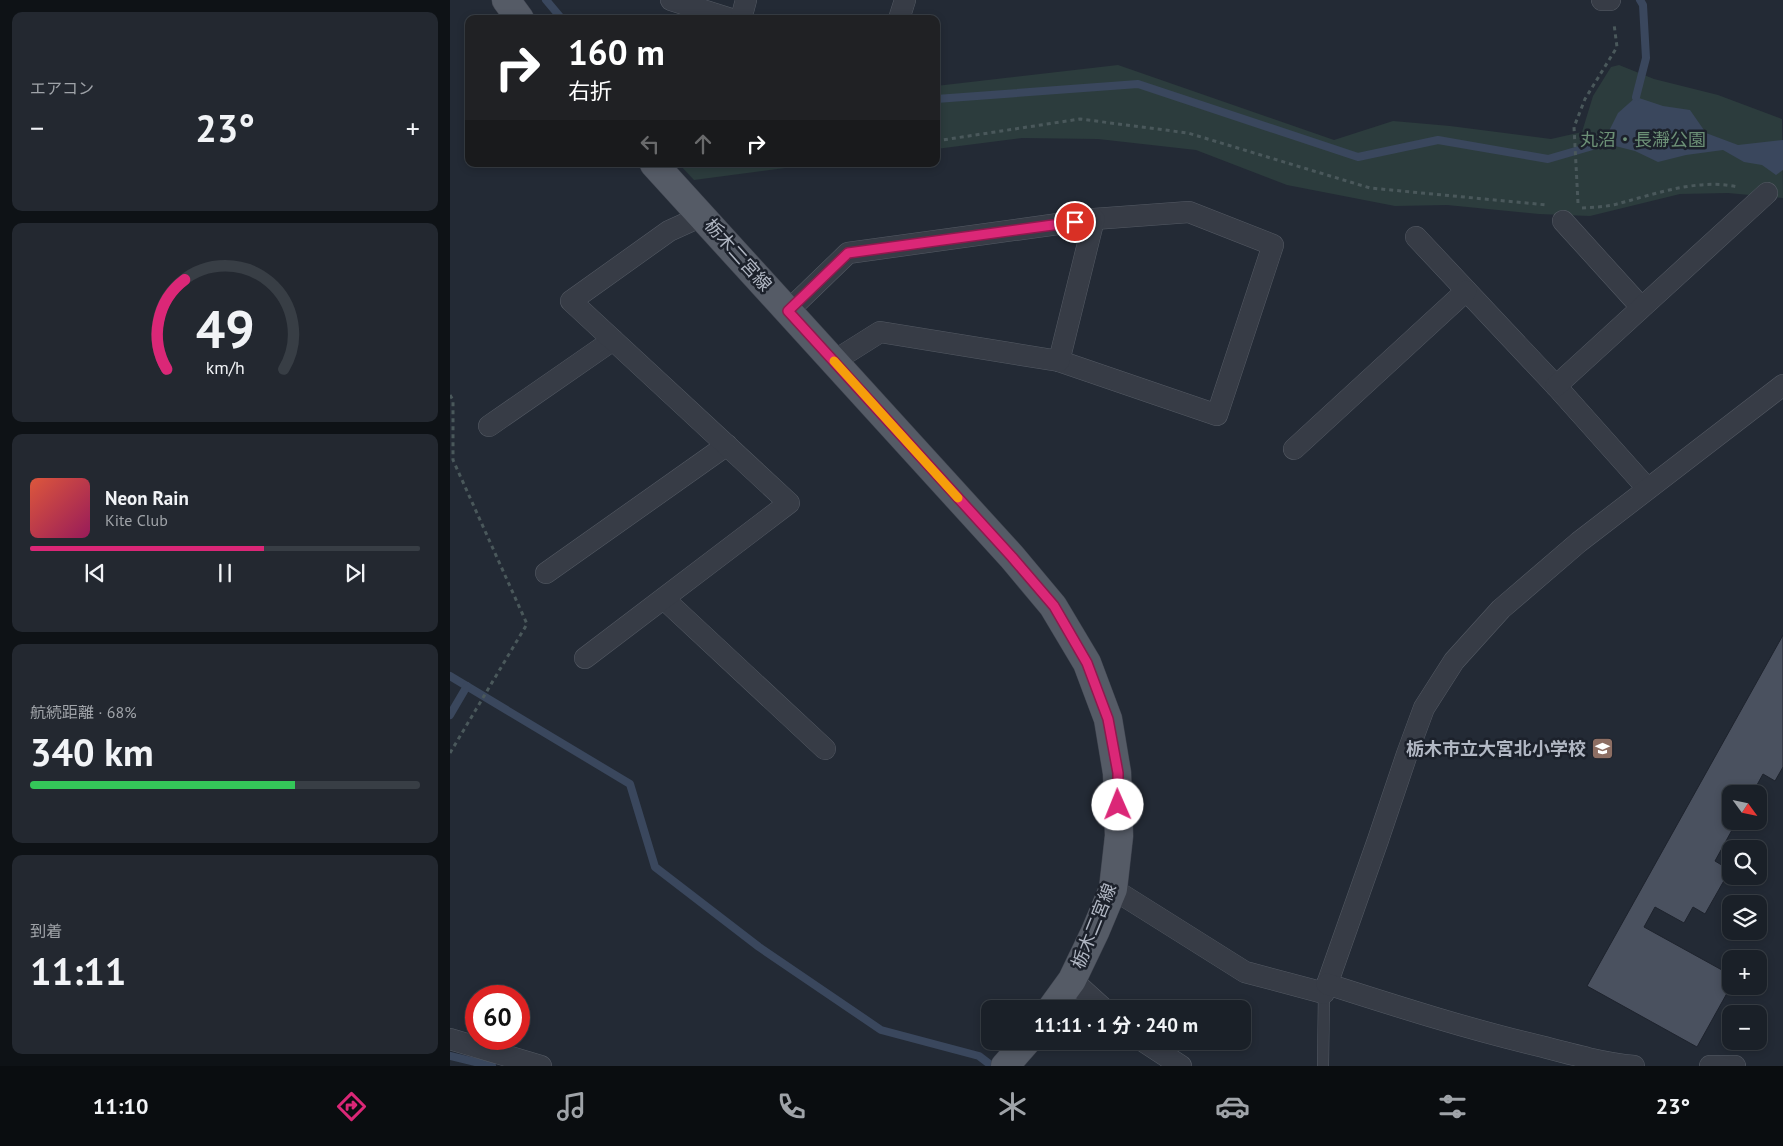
<!DOCTYPE html>
<html lang="ja">
<meta charset="utf-8">
<style>
:root{--surface:#1a2028;--page:#232830;--text:#f1f3f6;--muted:#9fa3a8;--line:#383e45;--accent:#db2777}
body{margin:0;font-family:"PT Sans","Noto Sans JP",sans-serif;background:var(--page);color:var(--text);height:100vh;display:flex;flex-direction:column;font-size:19px;white-space:nowrap}
*{box-sizing:border-box;margin:0}
p{font-size:16px;color:var(--muted)}
.icon{flex:none;width:28px;height:28px;fill:none;stroke:currentColor;stroke-width:2;stroke-linecap:round;stroke-linejoin:round}
.map{position:relative;flex:1;overflow:hidden}
.side{display:flex;flex-direction:column;gap:12px;padding:12px;background:#0e1216;width:450px}
.side>*{flex:none}
.hud{position:absolute;left:15px;top:15px;width:475px;height:152px;border-radius:10px;box-shadow:0 2px 8px #0003,0 0 0 1px var(--line);background:#202124;color:#fff;overflow:hidden}
.needle{width:32px;rotate:123deg}
.controls{position:absolute;left:1272px;top:785px;display:grid;gap:10px}
.controls a{display:grid;place-items:center;width:45px;height:45px;border-radius:10px;background:var(--surface);box-shadow:0 2px 8px #0003,0 0 0 1px var(--line);font-size:25px}
.speed{position:absolute;left:15px;top:985px;display:flex;gap:10px;font-size:25px;font-weight:700;text-align:center}
.speed>*{display:grid;place-content:center;width:65px;height:65px;border-radius:50%;background:var(--surface);box-shadow:0 2px 8px #0003,0 0 0 1px var(--line);line-height:1}
.speed .limit{border:8px solid #d22;background:#fff;color:#111}
.pin{position:absolute;display:grid;place-items:center;width:42px;height:42px;color:#fff;margin:-21px;border:2px solid #fff;border-radius:50%;box-shadow:0 1px 5px #0007}
.me{position:absolute;width:55px;margin:-28px;rotate:359deg;stroke-linejoin:round;filter:drop-shadow(0 0 4px #0008)}
.turn{display:flex;align-items:center;gap:18px;height:105px;padding:0 20px;font-size:22px}
.turn .icon{width:65px;height:65px;stroke-width:2.5}
.turn b{display:block;font-size:35px;line-height:42px}
.lanes{display:flex;align-items:center;height:48px;padding:0 20px;background:#0003;justify-content:center;gap:25px;direction:ltr}
.lanes .off{opacity:.35}
.big{font-size:38px;font-weight:700;line-height:1.1}
.side .widget{flex:1;display:flex;flex-direction:column;justify-content:center;gap:8px;min-width:0;padding:0 18px;border-radius:10px;background:var(--page)}
.side .dial{align-items:center;gap:0}
.dial svg{height:130px;overflow:visible;fill:none;stroke:var(--line);stroke-width:7;stroke-linecap:round;text-anchor:middle}
.dial text{fill:var(--text);stroke:none}
.song{display:flex;align-items:center;gap:15px}
.cover{width:60px;height:60px;border-radius:8px;background:linear-gradient(135deg,hsl(10 70% 55%),hsl(330 70% 35%))}
.played{height:5px;border-radius:2px;background:linear-gradient(90deg,var(--accent) 60%,var(--line) 60%)}
.keys{display:flex;justify-content:space-around;direction:ltr}
.heat{display:flex;justify-content:space-between;align-items:center;font-size:28px;direction:ltr}
.charge{height:8px;border-radius:4px;background:linear-gradient(90deg,#34c759 68%,var(--line) 0)}
.trip{position:absolute;left:531px;top:1000px;width:270px;height:50px;border-radius:10px;background:var(--surface);box-shadow:0 2px 8px #0003,0 0 0 1px var(--line);font-weight:700;line-height:50px;text-align:center}
.tabs{display:flex;height:80px;justify-content:space-around;align-items:center;background:#0a0d10;color:var(--muted)}
.tabs .icon{width:35px;height:35px}
.tabs .on{color:var(--accent)}
.tabs b{font-size:22px;color:var(--text)}
main{display:flex;flex:1;min-height:0}
.map>svg:first-child{display:block}
.green{fill:#2c3c3d}
.water{fill:#3a475d}
.lines{fill:none;stroke-linecap:round;stroke-linejoin:round}
.stream{stroke:#3a475d;stroke-width:8}
.building{fill:#4a515f;stroke:#1e232d}
.lane-casing{stroke:#545a64;stroke-width:12}
.street-casing{stroke:#545a64;stroke-width:22}
.primary-casing{stroke:#404550;stroke-width:29}
.path{stroke:#4a585b;stroke-width:3;stroke-dasharray:4 4;stroke-linecap:butt}
.lane{stroke:#373c46;stroke-width:11}
.street{stroke:#373c46;stroke-width:21}
.primary{stroke:#555b66;stroke-width:28}
.route-casing{stroke:#8e194d;stroke-width:12}
.route{stroke:#db2777;stroke-width:9}
.slow{stroke:#f59e0b;stroke-width:9}
.labels{text-anchor:middle;stroke-width:5;stroke-linejoin:round;paint-order:stroke}
.park-label{font-size:18px;fill:#6c9076;stroke:#1c212b}
.street-label{font-size:18px;fill:#b1b7c3;stroke:#1c212b}
.poi-label{font-size:18px;font-weight:bold;fill:#b1b7c3;stroke:#1c212b;text-anchor:end}
</style>
<main>
<section class="side">
<div class="widget"><p>エアコン</p>
<div class="heat"><a>−</a><b class="big">23°</b><a>+</a></div>
</div>
<div class="widget dial"><svg viewBox="0 0 100 80">
<path d="M14 69A42 42 0 1 1 86 69"/>
<path d="M14 69A42 42 0 0 1 25 14" stroke="#db2777"/>
<text x="50" y="56" font-size="32" font-weight="700">49</text>
<text x="50" y="72" font-size="11">km/h</text>
</svg></div>
<div class="widget">
<div class="song"><i class="cover"></i><div><b>Neon Rain</b><p>Kite Club</p></div></div>
<div class="played"></div>
<div class="keys"><svg class="icon" aria-label="previous" viewBox="0 0 24 24"><path d="M18 5L8 12l10 7zM5 5v14"/></svg><svg class="icon" aria-label="pause" viewBox="0 0 24 24"><path d="M8 5v14M16 5v14"/></svg><svg class="icon" aria-label="next" viewBox="0 0 24 24"><path d="M6 5l10 7-10 7zM19 5v14"/></svg></div>
</div>
<div class="widget"><p>航続距離 · 68%</p><b class="big">340 km</b><div class="charge"></div></div>
<div class="widget"><p>到着</p><b class="big">11:11</b></div>
</section>
<div class="map">
<svg width="1333" height="1066" viewBox="0 0 1333 1066">
<rect width="100%" height="100%" fill="#232a35"/>
<!-- green -->
<g class="green">
<path d="M668 65 884 140 943 121 1000 126 1101 139 1132 132 1143 96 1161 67 1169 65 1204 79 1268 95 1332 119 1333 198 1278 193 1230 194 1140 216 1089 214 997 205 945 206 837 185 746 150 648 139 572 138 486 149V86Z"/>
<path d="M229 164H366L244 180Z"/>
</g>
<!-- water -->
<path class="water" d="M1186 97 1213 106 1240 110 1256 133 1288 145 1333 140V170L1326 175 1312 165 1294 162 1273 150 1236 155 1208 162 1185 151 1153 143 1168 113Z"/>
<g class="lines">
<!-- stream -->
<g class="stream">
<path d="M96 0 112 19"/>
<path d="M1186 97 1196 58 1193 5 1190 0"/>
<path d="M486 99 688 84 908 157 988 140 1098 159 1153 143"/>
<path d="M0 676 180 784 205 867 309 947 431 1030 529 1056 542 1066"/>
<path d="M0 715 17 686"/>
<path d="M0 1056 42 1066"/>
</g>
</g>
<!-- building -->
<path class="building" d="M1333 635V767L1325 781 1313 774 1302 794H1281V821H1287L1265 861 1280 870 1255 914 1243 907 1234 923 1205 907 1194 927 1281 975V986L1247 1047 1137 986Z"/>
<g class="lines">
<defs>
<path id="lane" d="M873 1066 874 993"/>
<g id="street">
<path d="M221 0 281 19"/>
<path d="M1152 0H1160"/>
<path d="M291 19 296 0"/>
<path d="M449 19 455 0"/>
<path d="M1113 221 1191 307"/>
<path d="M966 237 1106 386 1197 488"/>
<path d="M338 311 398 253 644 219 739 212 823 245 767 415 609 361"/>
<path d="M384 361 430 332 609 361 644 219"/>
<path d="M1106 386 1317 193"/>
<path d="M39 426 163 340"/>
<path d="M844 449 1016 291"/>
<path d="M96 573 277 445"/>
<path d="M214 599 375 749"/>
<path d="M135 658 339 503 121 301 219 231 252 216"/>
<path d="M663 889 795 972 874 993 928 840 957 754 974 708 1004 661 1051 609 1129 542 1333 385"/>
<path d="M622 980 654 1009"/>
<path d="M877 984C949 1007 1021 1030 1094 1047 1124 1055 1154 1063 1184 1066"/>
<path d="M0 1039 91 1066"/>
<path d="M693 1041 731 1066"/>
<path d="M1260 1066H1285"/>
</g>
<g id="primary">
<path d="M56 0 70 19"/>
<path d="M204 164 562 557 603 606 637 663 658 719 667 773 669 836 663 889 645 932 622 980 601 1009"/>
<path d="M555 1066 577 1041"/>
</g>
</defs>
<!-- lane casing -->
<use href="#lane" class="lane-casing"/>
<!-- street casing -->
<use href="#street" class="street-casing"/>
<!-- primary casing -->
<use href="#primary" class="primary-casing"/>
<!-- path -->
<g class="path">
<path d="M486 141 630 119 738 133 920 188 1097 205"/>
<path d="M272 164 294 166 298 164"/>
<path d="M1128 203 1124 127 1135 99 1167 47 1164 24"/>
<path d="M1132 208C1144 207 1156 207 1167 204 1205 194 1248 178 1288 187"/>
<path d="M0 395 3 400V460L77 624 0 753"/>
</g>
<!-- lane -->
<use href="#lane" class="lane"/>
<!-- street -->
<use href="#street" class="street"/>
<!-- primary -->
<use href="#primary" class="primary"/>
</g>
<g class="lines">
<defs>
<path id="route" d="M625 222 398 253 338 311 562 557 604 606 637 663 658 719 668 773V805"/>
</defs>
<!-- route casing -->
<use href="#route" class="route-casing"/>
<!-- route -->
<use href="#route" class="route"/>
<!-- slow -->
<path class="slow" d="M384 361 508 498"/>
</g>
<!-- icons -->
<defs>
<symbol id="school-square" viewBox="-11 -11 22 22"><rect x="-9" y="-9" width="18" height="18" rx="4" fill="#8d6e63" stroke="#1c212b"/><path d="M0-5L7-2L0 1L-7-2ZM-4 1L0 2.5L4 1V4Q0 6-4 4Z" fill="#fff"/></symbol>
</defs>
<g fill-rule="evenodd">
<use href="#school-square" x="1140" y="736" width="25" height="25"/>
</g>
<g class="labels">
<!-- park labels -->
<g class="park-label">
<text x="1193" y="146">丸沼・長瀞公園</text>
</g>
<!-- street labels -->
<g class="street-label">
<text transform="translate(288 255) rotate(48)" y="6">栃木二宮線</text>
<text transform="translate(644 926) rotate(-68)" y="6">栃木二宮線</text>
</g>
<!-- poi labels -->
<g class="poi-label">
<text x="1136" y="755">栃木市立大宮北小学校</text>
</g>
</g>
</svg>
<div class="controls">
<a><svg class="needle" viewBox="-14 -14 28 28"><path d="M0-13l5 13h-10z" fill="#e53935"/><path d="M0 13l5-13h-10z" fill="#9fa3a8"/></svg></a>
<a><svg class="icon" aria-label="search" viewBox="0 0 24 24"><circle cx="10" cy="10" r="6"/><path d="M15 15l6 6"/></svg></a>
<a><svg class="icon" aria-label="layers" viewBox="0 0 24 24"><path d="M12 4l9 5-9 5-9-5zM3 14l9 5 9-5"/></svg></a>
<a>+</a>
<a>−</a>
</div>
<div class="speed"><div class="limit">60</div></div>
<div class="pin" style="left:625px;top:222px;background:#d93025"><svg class="icon" aria-label="arrive" viewBox="0 0 24 24"><path d="M6 21V4h12l-3 4 3 4H6"/></svg></div>
<svg class="me" style="left:668px;top:805px" viewBox="-20 -20 40 40"><circle r="19" fill="#fff"/><path d="M0-13L10 11 0 6-10 11z" fill="#db2777"/></svg>
<div class="trip">11:11 · 1 分 · 240 m</div>
<div class="hud">
<div class="turn"><svg class="icon" aria-label="right" viewBox="0 0 24 24"><path d="M7 20v-9h11M14 6l5 5-5 5"/></svg><div><b>160 m</b>右折</div></div>
<div class="lanes"><svg class="icon off" aria-label="left" viewBox="0 0 24 24"><path d="M17 20v-9H6M10 6l-5 5 5 5"/></svg><svg class="icon off" aria-label="ahead" viewBox="0 0 24 24"><path d="M12 20V5M6 11l6-6 6 6"/></svg><svg class="icon" aria-label="right" viewBox="0 0 24 24"><path d="M7 20v-9h11M14 6l5 5-5 5"/></svg></div>
</div>
</div>
</main>
<nav class="tabs">
<b>11:10</b>
<svg class="icon on" aria-label="directions" viewBox="0 0 24 24"><path d="M12 3l9 9-9 9-9-9zM9 14v-3h6M13 9l2 2-2 2"/></svg>
<svg class="icon" aria-label="music" viewBox="0 0 24 24"><path d="M9 18V5l10-2v13"/><circle cx="6" cy="18" r="3"/><circle cx="16" cy="16" r="3"/></svg>
<svg class="icon" aria-label="phone" viewBox="0 0 24 24"><path d="M5 4h4l2 5-3 2q2 4 5 5l2-3 5 2v4C11 20 4 13 5 4z"/></svg>
<svg class="icon" aria-label="climate" viewBox="0 0 24 24"><path d="M12 3v18M4 7l16 10M4 17L20 7"/></svg>
<svg class="icon" aria-label="car" viewBox="0 0 24 24"><path d="M5 17H2v-5l4-1 3-4h7l3 4 3 1v5h-3M9 17h6M6 11h13"/><circle cx="7" cy="17" r="2"/><circle cx="17" cy="17" r="2"/></svg>
<svg class="icon" aria-label="filters" viewBox="0 0 24 24"><path d="M4 7h16M4 17h16"/><circle cx="9" cy="7" r="2"/><circle cx="15" cy="17" r="2"/></svg>
<b>23°</b>
</nav>
